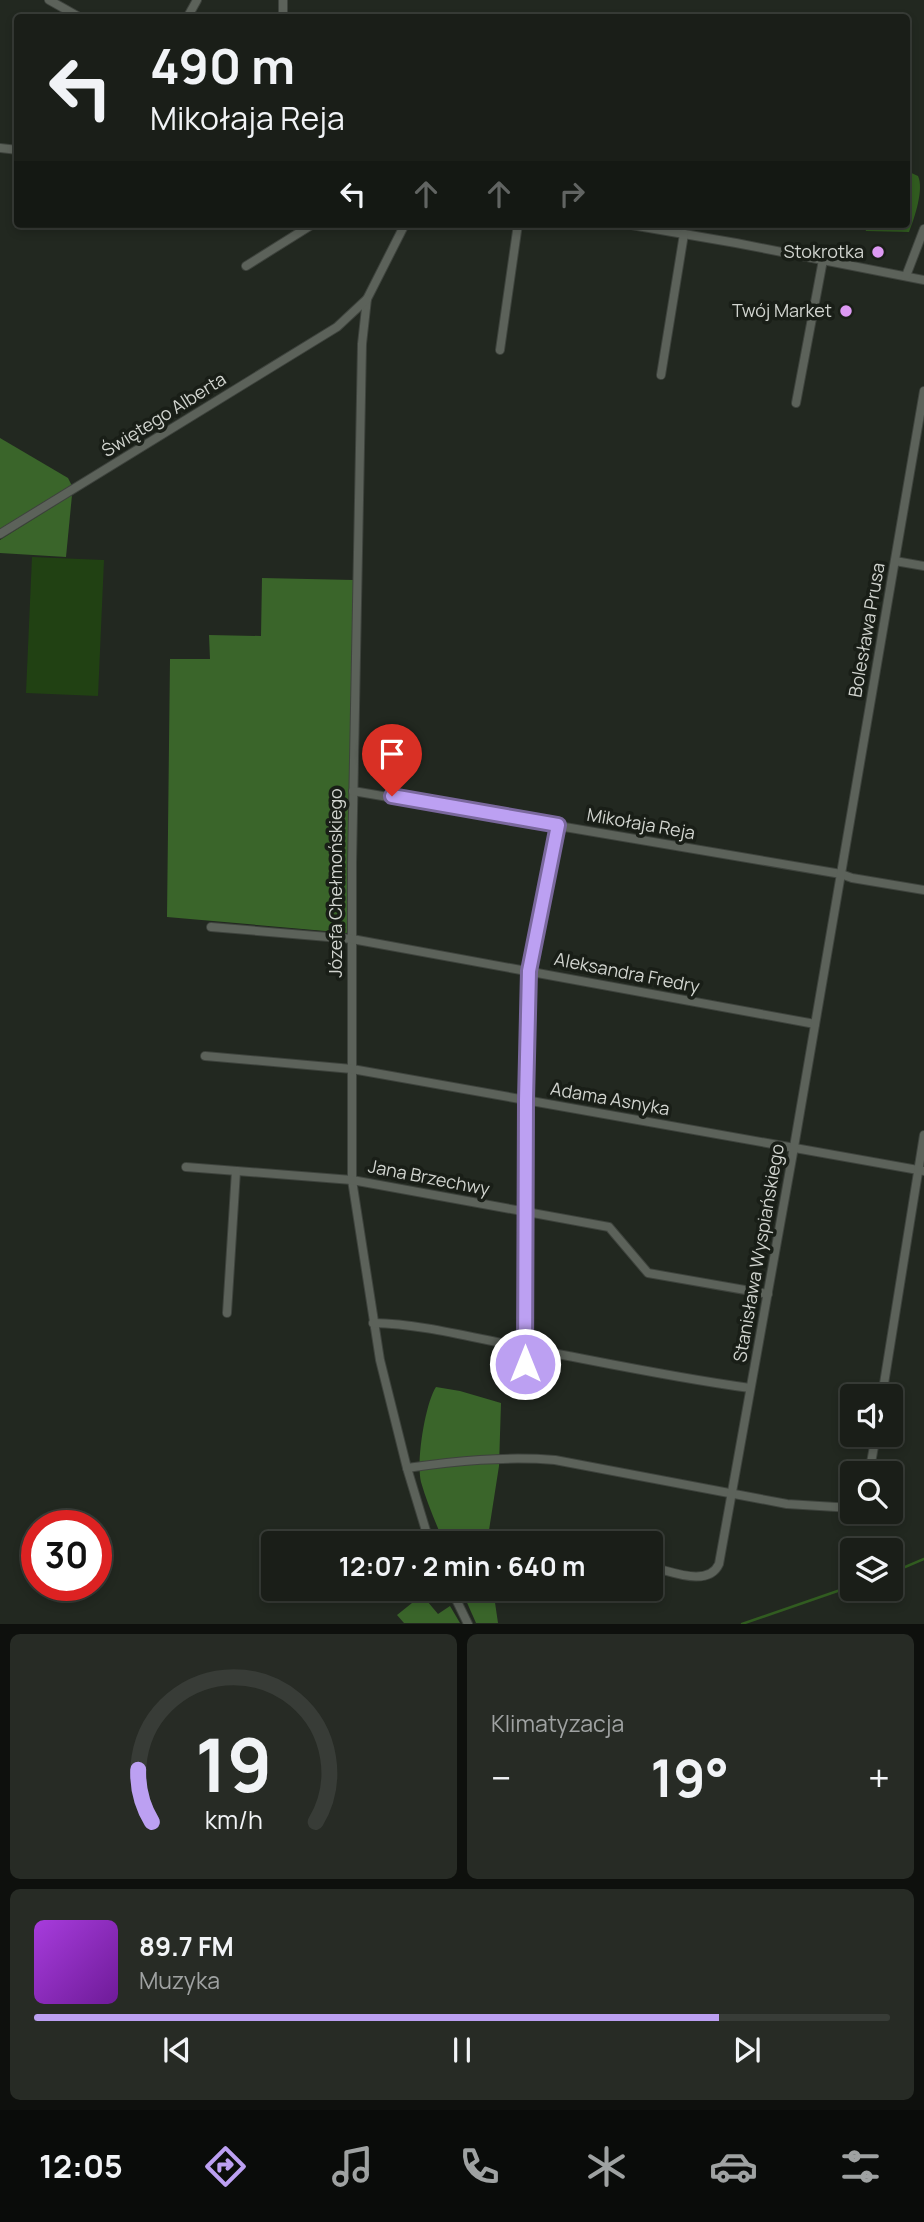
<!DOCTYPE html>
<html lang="pl">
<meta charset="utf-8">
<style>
:root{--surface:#1a1e18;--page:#272b25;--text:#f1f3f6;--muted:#9fa2a2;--line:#383c37;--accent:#bca0f2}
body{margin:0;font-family:Manrope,sans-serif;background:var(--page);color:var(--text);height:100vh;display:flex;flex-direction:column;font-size:26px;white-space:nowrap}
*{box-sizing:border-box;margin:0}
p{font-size:23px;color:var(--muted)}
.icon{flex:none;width:38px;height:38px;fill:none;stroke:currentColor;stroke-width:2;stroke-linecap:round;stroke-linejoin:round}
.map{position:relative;height:1624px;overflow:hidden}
.panel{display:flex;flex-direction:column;gap:10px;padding:10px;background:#0e100d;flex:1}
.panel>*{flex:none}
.guide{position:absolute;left:14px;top:14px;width:896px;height:214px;border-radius:7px;box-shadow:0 4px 10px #0003,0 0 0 2px var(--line);background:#1a1e18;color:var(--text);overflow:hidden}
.tools{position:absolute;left:840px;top:1384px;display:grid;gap:14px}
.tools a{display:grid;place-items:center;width:63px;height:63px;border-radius:7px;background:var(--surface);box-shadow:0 4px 10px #0003,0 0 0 2px var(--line);font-size:35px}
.speed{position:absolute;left:21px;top:1510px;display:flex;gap:14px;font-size:35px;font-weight:700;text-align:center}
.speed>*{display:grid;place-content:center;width:91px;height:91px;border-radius:50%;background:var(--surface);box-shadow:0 4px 10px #0003,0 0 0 2px var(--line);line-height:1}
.speed .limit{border:10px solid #d22;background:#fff;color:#111}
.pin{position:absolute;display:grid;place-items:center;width:60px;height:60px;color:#fff;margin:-72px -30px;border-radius:50% 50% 50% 0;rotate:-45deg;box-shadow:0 0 7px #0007}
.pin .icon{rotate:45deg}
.me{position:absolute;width:77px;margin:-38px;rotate:0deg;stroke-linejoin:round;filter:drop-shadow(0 0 5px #0008)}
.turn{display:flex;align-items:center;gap:24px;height:147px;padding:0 21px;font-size:32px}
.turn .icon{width:91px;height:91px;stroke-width:2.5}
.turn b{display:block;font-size:49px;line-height:60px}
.lanes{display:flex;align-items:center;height:66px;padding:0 21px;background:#0003;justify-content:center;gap:35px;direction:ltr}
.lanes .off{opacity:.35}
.big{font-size:52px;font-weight:700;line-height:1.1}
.panel .card{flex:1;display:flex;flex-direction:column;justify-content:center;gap:10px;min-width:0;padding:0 24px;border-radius:10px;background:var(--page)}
.panel .dial{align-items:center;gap:0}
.dial svg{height:182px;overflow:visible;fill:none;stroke:var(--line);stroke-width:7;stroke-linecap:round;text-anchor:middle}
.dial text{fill:var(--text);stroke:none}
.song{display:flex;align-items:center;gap:21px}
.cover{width:84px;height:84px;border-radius:10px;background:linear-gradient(135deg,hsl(280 70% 55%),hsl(280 70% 35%))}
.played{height:7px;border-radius:4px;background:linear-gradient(90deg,var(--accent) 80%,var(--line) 80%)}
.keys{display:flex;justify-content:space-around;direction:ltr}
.heat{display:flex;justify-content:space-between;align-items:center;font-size:38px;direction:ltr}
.panel .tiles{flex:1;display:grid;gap:10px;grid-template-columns:1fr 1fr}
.card:last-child{grid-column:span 2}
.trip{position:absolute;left:261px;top:1531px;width:402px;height:70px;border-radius:7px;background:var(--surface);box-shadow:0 4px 10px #0003,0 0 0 2px var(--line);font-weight:700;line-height:70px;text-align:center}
.menu{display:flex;height:112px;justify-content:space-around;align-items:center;background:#0a0c0a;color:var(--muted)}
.menu .icon{width:49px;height:49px}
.menu .on{color:var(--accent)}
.menu b{font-size:32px;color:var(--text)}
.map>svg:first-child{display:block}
.green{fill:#214113}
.forest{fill:#3a652a}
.water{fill:#315c20}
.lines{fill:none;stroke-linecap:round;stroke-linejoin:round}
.stream{stroke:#315c20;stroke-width:2.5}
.minor-casing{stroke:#3e433d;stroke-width:10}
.minor{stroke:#5c625a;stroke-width:8}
.route-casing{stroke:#7a689d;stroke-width:18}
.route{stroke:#bca0f2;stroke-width:12}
.poi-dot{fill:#dd99f3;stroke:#191e17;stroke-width:2.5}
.labels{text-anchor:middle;stroke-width:7;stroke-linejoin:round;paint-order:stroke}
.poi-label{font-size:18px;fill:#d1d4cf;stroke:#191e17;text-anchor:end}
.street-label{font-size:18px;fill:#d1d4cf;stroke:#191e17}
</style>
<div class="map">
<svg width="924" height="1624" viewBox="0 0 924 1624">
<rect width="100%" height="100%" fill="#222820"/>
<!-- green -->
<path class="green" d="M32 557 104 560 98 696 26 693Z"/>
<!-- forest -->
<g class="forest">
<path d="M0 438 68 478 72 486 0 529Z"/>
<path d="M72 495 66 557 0 553V540Z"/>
<path d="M262 578 354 580 348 933 167 917 170 659H210L209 635 261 636Z"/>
<path d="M436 1387 460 1391 501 1403 499 1466 487 1543H444C436 1523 427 1503 421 1482 416 1462 425 1404 436 1387Z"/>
<path d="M461 1589H493L498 1623H476Z"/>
<path d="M422 1595 438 1614 450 1606 460 1623H404L397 1615Z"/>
</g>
<!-- water -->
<path class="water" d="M907 171 918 176C924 189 915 217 909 232L866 231 863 224H906Z"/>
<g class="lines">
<!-- stream -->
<g class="stream">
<path d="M891 1573 924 1559"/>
<path d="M742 1624 852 1586"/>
</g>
<defs>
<g id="minor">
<path d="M49 0 81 18"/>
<path d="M283 0V18"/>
<path d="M187 18 197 0"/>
<path d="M0 148 18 150"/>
<path d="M405 224 367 299 362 344 352 864V1180L380 1360 407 1468 430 1544"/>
<path d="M626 224 736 243 924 280"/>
<path d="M246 266 313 224"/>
<path d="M906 276 924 229"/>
<path d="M500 350 518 224"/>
<path d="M661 375 684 234"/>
<path d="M796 403 823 260"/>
<path d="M0 534 337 327 367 299"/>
<path d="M895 561 924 566"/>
<path d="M353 791 841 874 852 878 924 890"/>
<path d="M211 927 352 939 815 1024"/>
<path d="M205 1056 352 1069 924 1171"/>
<path d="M186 1167 352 1180 609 1227 648 1273 768 1294"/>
<path d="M227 1313 236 1171"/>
<path d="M373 1323C425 1324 476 1339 527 1348 601 1362 675 1378 750 1388"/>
<path d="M525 1364 526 1100 529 971 558 825"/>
<path d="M882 1396 924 1135"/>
<path d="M407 1468C456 1461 504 1456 555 1460L787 1504 852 1508"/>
<path d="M869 1474 876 1435"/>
<path d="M651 1567C671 1571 708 1588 719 1564L794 1147 924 391"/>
<path d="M451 1589 468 1624"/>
</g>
</defs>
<!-- minor casing -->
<use href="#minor" class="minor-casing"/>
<!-- minor -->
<use href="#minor" class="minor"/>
</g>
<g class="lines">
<defs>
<path id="route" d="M392 796 558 825 529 971 526 1100 525 1364"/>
</defs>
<!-- route casing -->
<use href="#route" class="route-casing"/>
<!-- route -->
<use href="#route" class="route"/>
</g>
<!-- markers -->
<g class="poi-dot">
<circle cx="878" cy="252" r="7"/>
<circle cx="846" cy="311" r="7"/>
</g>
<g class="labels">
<!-- poi labels -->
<g class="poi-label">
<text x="864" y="258">Stokrotka</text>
<text x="832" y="317">Twój Market</text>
</g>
<!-- street labels -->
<g class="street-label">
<text transform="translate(164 415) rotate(-32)" y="6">Świętego Alberta</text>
<text transform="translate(867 630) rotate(-80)" y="6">Bolesława Prusa</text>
<text transform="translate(641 824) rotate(10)" y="6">Mikołaja Reja</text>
<text transform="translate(336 883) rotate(-90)" y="6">Józefa Chełmońskiego</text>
<text transform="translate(627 973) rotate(11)" y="6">Aleksandra Fredry</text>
<text transform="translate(610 1099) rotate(10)" y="6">Adama Asnyka</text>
<text transform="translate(429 1178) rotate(11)" y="6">Jana Brzechwy</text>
<text transform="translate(759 1253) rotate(-80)" y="6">Stanisława Wyspiańskiego</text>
</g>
</g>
</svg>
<div class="tools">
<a><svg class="icon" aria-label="sound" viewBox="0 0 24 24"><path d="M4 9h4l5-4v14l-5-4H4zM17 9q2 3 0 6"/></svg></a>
<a><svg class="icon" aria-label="search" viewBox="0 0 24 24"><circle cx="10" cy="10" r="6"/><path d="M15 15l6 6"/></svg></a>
<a><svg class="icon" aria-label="layers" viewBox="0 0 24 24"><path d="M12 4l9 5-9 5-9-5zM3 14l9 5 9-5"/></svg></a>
</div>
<div class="speed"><div class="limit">30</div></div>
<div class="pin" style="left:392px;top:796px;background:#d93025"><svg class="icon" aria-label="arrive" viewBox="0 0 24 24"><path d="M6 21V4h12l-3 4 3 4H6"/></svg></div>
<svg class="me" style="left:525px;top:1364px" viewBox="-20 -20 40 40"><circle r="17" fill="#bca0f2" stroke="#fff" stroke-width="3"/><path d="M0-11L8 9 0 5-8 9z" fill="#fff"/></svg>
<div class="trip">12:07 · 2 min · 640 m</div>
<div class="guide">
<div class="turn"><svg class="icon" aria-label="left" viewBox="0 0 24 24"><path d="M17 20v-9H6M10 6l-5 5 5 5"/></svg><div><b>490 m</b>Mikołaja Reja</div></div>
<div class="lanes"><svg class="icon" aria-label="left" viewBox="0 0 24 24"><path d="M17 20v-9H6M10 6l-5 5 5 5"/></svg><svg class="icon off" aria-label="ahead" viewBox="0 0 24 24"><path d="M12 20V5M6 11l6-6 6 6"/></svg><svg class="icon off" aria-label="ahead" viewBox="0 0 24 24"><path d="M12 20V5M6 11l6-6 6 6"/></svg><svg class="icon off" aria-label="right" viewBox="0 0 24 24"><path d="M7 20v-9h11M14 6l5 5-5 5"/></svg></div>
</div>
</div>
<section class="panel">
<div class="tiles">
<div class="card dial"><svg viewBox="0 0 100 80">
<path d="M14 69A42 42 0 1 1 86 69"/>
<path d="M14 69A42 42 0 0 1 8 46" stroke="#bca0f2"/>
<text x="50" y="56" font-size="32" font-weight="700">19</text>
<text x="50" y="72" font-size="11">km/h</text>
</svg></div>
<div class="card"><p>Klimatyzacja</p>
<div class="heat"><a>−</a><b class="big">19°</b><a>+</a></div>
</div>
<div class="card">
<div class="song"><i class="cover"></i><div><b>89.7 FM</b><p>Muzyka</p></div></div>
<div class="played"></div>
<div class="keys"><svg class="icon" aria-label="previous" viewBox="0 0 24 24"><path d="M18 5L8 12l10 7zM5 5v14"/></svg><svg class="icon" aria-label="pause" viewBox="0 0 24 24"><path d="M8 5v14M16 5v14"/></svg><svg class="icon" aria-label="next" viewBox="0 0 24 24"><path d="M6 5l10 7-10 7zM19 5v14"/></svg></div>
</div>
</div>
</section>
<nav class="menu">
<b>12:05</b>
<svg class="icon on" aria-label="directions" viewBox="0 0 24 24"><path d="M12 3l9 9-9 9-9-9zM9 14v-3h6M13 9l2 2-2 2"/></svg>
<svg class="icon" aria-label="music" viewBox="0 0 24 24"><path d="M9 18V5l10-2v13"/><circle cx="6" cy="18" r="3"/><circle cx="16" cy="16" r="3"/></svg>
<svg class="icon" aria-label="phone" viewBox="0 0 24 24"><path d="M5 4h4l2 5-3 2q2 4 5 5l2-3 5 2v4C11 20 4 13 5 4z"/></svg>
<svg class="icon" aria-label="climate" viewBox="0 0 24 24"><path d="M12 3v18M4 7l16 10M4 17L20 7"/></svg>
<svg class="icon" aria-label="car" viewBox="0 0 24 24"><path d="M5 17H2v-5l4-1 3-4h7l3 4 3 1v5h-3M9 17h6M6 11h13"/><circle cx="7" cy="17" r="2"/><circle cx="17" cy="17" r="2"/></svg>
<svg class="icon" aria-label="filters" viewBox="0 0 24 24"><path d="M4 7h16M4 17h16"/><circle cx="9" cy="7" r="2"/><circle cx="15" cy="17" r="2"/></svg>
</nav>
